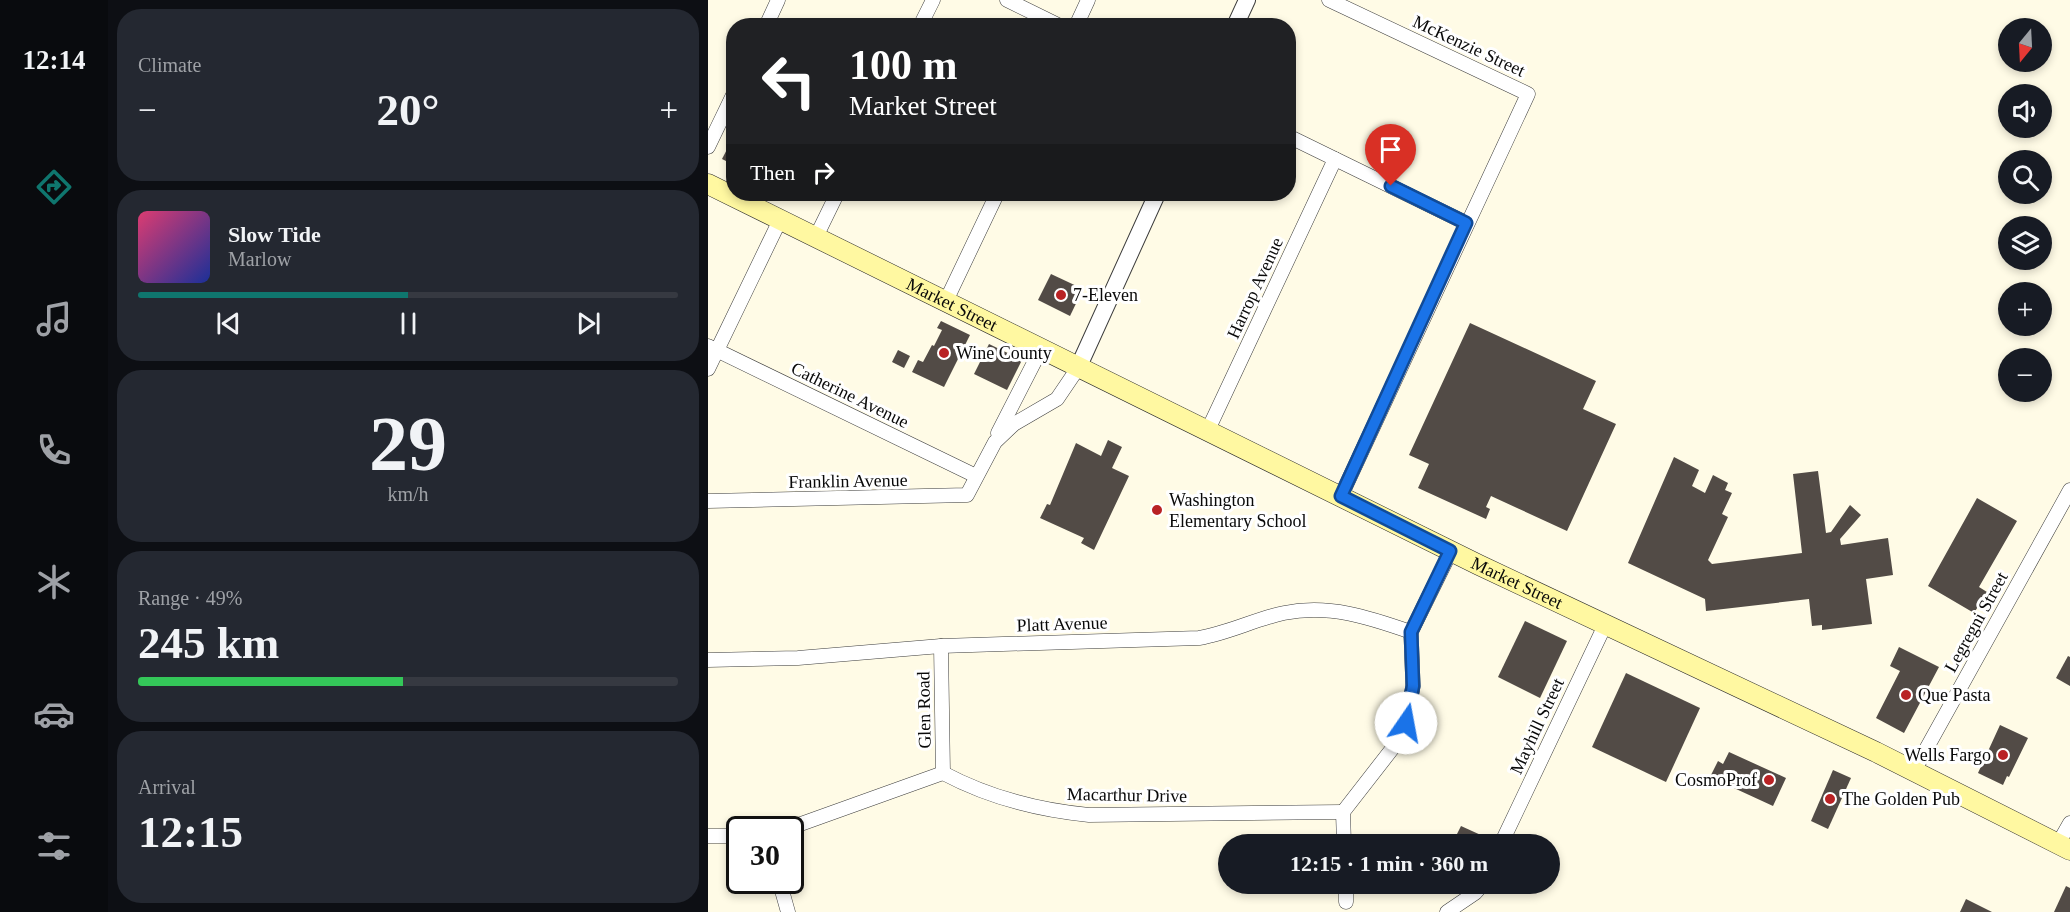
<!DOCTYPE html>
<meta charset="utf-8">
<style>
:root{--surface:#171b24;--page:#242831;--text:#f1f3f6;--muted:#9ea1a6;--line:#363941;--accent:#0f766e}
body{margin:0;font-family:Georgia,serif;background:var(--page);color:var(--text);height:100vh;display:flex;flex-direction:column;font-size:22px;white-space:nowrap}
*{box-sizing:border-box;margin:0}
p{font-size:20px;color:var(--muted)}
.icon{flex:none;width:33px;height:33px;fill:none;stroke:currentColor;stroke-width:2;stroke-linecap:round;stroke-linejoin:round}
.map{position:relative;flex:1;overflow:hidden}
.details{display:flex;flex-direction:column;gap:9px;padding:9px;background:#0d0f14;width:600px}
.details>*{flex:none}
.banner{position:absolute;left:18px;top:18px;width:570px;height:183px;border-radius:24px;box-shadow:0 3px 9px #0003;background:#202124;color:#fff;overflow:hidden}
.needle{width:39px;rotate:198deg}
.tools{position:absolute;left:1290px;top:18px;display:grid;gap:12px}
.tools a{display:grid;place-items:center;width:54px;height:54px;border-radius:50%;background:var(--surface);box-shadow:0 3px 9px #0003;font-size:30px}
.speed{position:absolute;left:18px;top:816px;display:flex;gap:12px;font-size:30px;font-weight:700;text-align:center}
.speed>*{display:grid;place-content:center;width:78px;height:78px;border-radius:50%;background:var(--surface);box-shadow:0 3px 9px #0003;line-height:1}
.speed .limit{border:3px solid #111;border-radius:9px;background:#fff;color:#111}
.pin{position:absolute;display:grid;place-items:center;width:51px;height:51px;color:#fff;margin:-62px -26px;border-radius:50% 50% 50% 0;rotate:-45deg;box-shadow:0 0 6px #0007}
.pin .icon{rotate:45deg}
.me{position:absolute;width:66px;margin:-33px;rotate:12deg;stroke-linejoin:round;filter:drop-shadow(0 0 4px #0008)}
.turn{display:flex;align-items:center;gap:21px;height:126px;padding:0 24px;font-size:27px}
.turn .icon{width:78px;height:78px;stroke-width:2.5}
.turn b{display:block;font-size:42px;line-height:51px}
.then{display:flex;align-items:center;height:57px;padding:0 24px;background:#0003;gap:12px;font-size:22px}
.big{font-size:45px;font-weight:700;line-height:1.1}
.details .card{flex:1;display:flex;flex-direction:column;justify-content:center;gap:9px;min-width:0;padding:0 21px;border-radius:24px;background:var(--page)}
.details .dial{align-items:center;gap:0}
.dial b{font-size:78px;line-height:1}
.song{display:flex;align-items:center;gap:18px}
.cover{width:72px;height:72px;border-radius:9px;background:linear-gradient(135deg,hsl(340 70% 55%),hsl(230 70% 35%))}
.played{height:6px;border-radius:3px;background:linear-gradient(90deg,var(--accent) 50%,var(--line) 50%)}
.keys{display:flex;justify-content:space-around;direction:ltr}
.heat{display:flex;justify-content:space-between;align-items:center;font-size:33px;direction:ltr}
.charge{height:9px;border-radius:4px;background:linear-gradient(90deg,#34c759 49%,var(--line) 0)}
.trip{position:absolute;left:510px;top:834px;width:342px;height:60px;border-radius:30px;background:var(--surface);box-shadow:0 3px 9px #0003;font-weight:700;line-height:60px;text-align:center}
main{display:flex;flex:1;min-height:0}
.tabs{display:flex;flex-direction:column;width:108px;justify-content:space-around;align-items:center;background:#090b0e;color:var(--muted)}
.tabs .icon{width:42px;height:42px}
.tabs .on{color:var(--accent)}
.tabs b{font-size:27px;color:var(--text)}
.map>svg:first-child{display:block}
.building{fill:#524b46}
.lines{fill:none;stroke-linecap:round;stroke-linejoin:round}
.minor-casing{stroke:#3c3c3c;stroke-width:15}
.tertiary-casing{stroke:#3c3c3c;stroke-width:18}
.secondary-casing{stroke:#2b2b2b;stroke-width:21}
.minor{stroke:#fff;stroke-width:14}
.tertiary{stroke:#fff;stroke-width:16}
.secondary{stroke:#fff8a1;stroke-width:20}
.route-casing{stroke:#114b97;stroke-width:15}
.route{stroke:#1a73e8;stroke-width:10}
.poi-dot{fill:#b92224;stroke:#fff;stroke-width:2}
.labels{text-anchor:middle;stroke-width:6;stroke-linejoin:round;paint-order:stroke}
.street-label{font-size:18px;fill:#090909;stroke:#fff}
.poi-label{font-size:18px;fill:#090909;stroke:#fff;text-anchor:start}
</style>
<main>
<nav class="tabs">
<b>12:14</b>
<svg class="icon on" aria-label="directions" viewBox="0 0 24 24"><path d="M12 3l9 9-9 9-9-9zM9 14v-3h6M13 9l2 2-2 2"/></svg>
<svg class="icon" aria-label="music" viewBox="0 0 24 24"><path d="M9 18V5l10-2v13"/><circle cx="6" cy="18" r="3"/><circle cx="16" cy="16" r="3"/></svg>
<svg class="icon" aria-label="phone" viewBox="0 0 24 24"><path d="M5 4h4l2 5-3 2q2 4 5 5l2-3 5 2v4C11 20 4 13 5 4z"/></svg>
<svg class="icon" aria-label="climate" viewBox="0 0 24 24"><path d="M12 3v18M4 7l16 10M4 17L20 7"/></svg>
<svg class="icon" aria-label="car" viewBox="0 0 24 24"><path d="M5 17H2v-5l4-1 3-4h7l3 4 3 1v5h-3M9 17h6M6 11h13"/><circle cx="7" cy="17" r="2"/><circle cx="17" cy="17" r="2"/></svg>
<svg class="icon" aria-label="filters" viewBox="0 0 24 24"><path d="M4 7h16M4 17h16"/><circle cx="9" cy="7" r="2"/><circle cx="15" cy="17" r="2"/></svg>
</nav>
<section class="details">
<div class="card"><p>Climate</p>
<div class="heat"><a>−</a><b class="big">20°</b><a>+</a></div>
</div>
<div class="card">
<div class="song"><i class="cover"></i><div><b>Slow Tide</b><p>Marlow</p></div></div>
<div class="played"></div>
<div class="keys"><svg class="icon" aria-label="previous" viewBox="0 0 24 24"><path d="M18 5L8 12l10 7zM5 5v14"/></svg><svg class="icon" aria-label="pause" viewBox="0 0 24 24"><path d="M8 5v14M16 5v14"/></svg><svg class="icon" aria-label="next" viewBox="0 0 24 24"><path d="M6 5l10 7-10 7zM19 5v14"/></svg></div>
</div>
<div class="card dial"><b>29</b><p>km/h</p></div>
<div class="card"><p>Range · 49%</p><b class="big">245 km</b><div class="charge"></div></div>
<div class="card"><p>Arrival</p><b class="big">12:15</b></div>
</section>
<div class="map">
<svg width="1362" height="912" viewBox="0 0 1362 912">
<rect width="100%" height="100%" fill="#fffbe6"/>
<!-- building -->
<g class="building">
<path d="M26 136V165L14 159Z"/>
<path d="M343 274 375 289 362 316 330 300Z"/>
<path d="M233 321 262 335 236 387 204 372 210 360 215 362 224 345 226 346 234 330 229 328Z"/>
<path d="M762 323 888 381 875 409 908 424 859 531 783 496 778 507 782 509 778 519 710 488 721 464 701 455Z"/>
<path d="M281 344 314 360 299 390 266 374Z"/>
<path d="M190 350 202 356 196 368 184 362Z"/>
<path d="M400 440 414 447 404 468 421 476 386 550 373 543 376 538 332 518 339 504 342 505 368 443 393 456Z"/>
<path d="M966 457 991 470 984 486 997 493 1005 475 1020 483 1017 490 1024 493 1014 514 1020 517 1000 560 1004 564 1094 553 1085 474 1110 471 1118 533 1123 532 1142 505 1153 515 1132 539 1133 545 1180 538 1185 575 1158 579 1164 624 1114 630V625L1104 626 1101 599 998 611 997 599 920 563Z"/>
<path d="M1269 498 1309 521 1271 587 1279 592 1266 613 1220 586Z"/>
<path d="M817 621 859 641 832 698 790 677Z"/>
<path d="M1191 647 1231 667 1196 733 1168 718 1192 671 1182 666Z"/>
<path d="M1360 656 1362 657V686L1348 678Z"/>
<path d="M918 673 992 708 958 782 884 747Z"/>
<path d="M1292 725 1320 738 1301 777 1299 776 1295 785 1270 773Z"/>
<path d="M1021 752 1078 778 1065 806 1002 777 1010 761 1015 764Z"/>
<path d="M1125 770 1143 778 1120 829 1103 821Z"/>
<path d="M753 826 775 836 771 844H744Z"/>
<path d="M1358 886 1362 888V912H1346Z"/>
<path d="M1258 899 1284 912H1252Z"/>
</g>
<g class="lines">
<defs>
<g id="minor">
<path d="M299 0 352 26"/>
<path d="M621 0 820 94 633 496"/>
<path d="M58 26 70 0"/>
<path d="M212 26 225 0"/>
<path d="M368 26 380 0"/>
<path d="M580 136 758 223"/>
<path d="M0 147 26 93"/>
<path d="M108 237 129 194"/>
<path d="M238 301 289 194"/>
<path d="M0 346 268 476"/>
<path d="M0 369 72 220"/>
<path d="M499 432 627 159"/>
<path d="M290 433 333 349"/>
<path d="M0 501 259 495 287 442 306 424 349 399 370 368"/>
<path d="M233 646 235 773"/>
<path d="M0 660 90 658 233 646 491 638C521 633 547 619 576 613 621 604 660 617 703 632"/>
<path d="M1206 771 1362 490"/>
<path d="M76 830 235 773C282 798 329 810 381 815L635 812"/>
<path d="M0 836H32"/>
<path d="M636 844 635 812 691 740 698 723 705 686 703 632 743 551"/>
<path d="M793 844 898 623"/>
<path d="M1350 844 1362 823"/>
<path d="M71 880 80 912"/>
<path d="M638 884V902"/>
<path d="M739 912 767 893 775 884"/>
</g>
<g id="tertiary">
<path d="M527 26 539 0"/>
<path d="M370 368 449 194"/>
</g>
<g id="secondary">
<path id="s1" d="M0 184 771 565 1168 752 1362 850"/>
</g>
</defs>
<!-- minor casing -->
<use href="#minor" class="minor-casing"/>
<!-- tertiary casing -->
<use href="#tertiary" class="tertiary-casing"/>
<!-- secondary casing -->
<use href="#secondary" class="secondary-casing"/>
<!-- minor -->
<use href="#minor" class="minor"/>
<!-- tertiary -->
<use href="#tertiary" class="tertiary"/>
<!-- secondary -->
<use href="#secondary" class="secondary"/>
</g>
<g class="lines">
<defs>
<path id="route" d="M683 186 758 223 633 496 742 551 703 632 705 686 698 723"/>
</defs>
<!-- route casing -->
<use href="#route" class="route-casing"/>
<!-- route -->
<use href="#route" class="route"/>
</g>
<!-- markers -->
<g class="poi-dot">
<circle cx="353" cy="295" r="6"/>
<circle cx="236" cy="353" r="6"/>
<circle cx="449" cy="510" r="6"/>
<circle cx="1198" cy="695" r="6"/>
<circle cx="1295" cy="755" r="6"/>
<circle cx="1061" cy="780" r="6"/>
<circle cx="1122" cy="799" r="6"/>
</g>
<g class="labels">
<!-- street labels -->
<g class="street-label">
<text transform="translate(761 46) rotate(25)" y="6">McKenzie Street</text>
<text transform="translate(547 288) rotate(-65)" y="6">Harrop Avenue</text>
<text dy="6" stroke="none"><textPath href="#s1" startOffset="272">Market Street</textPath></text>
<text transform="translate(142 395) rotate(26)" y="6">Catherine Avenue</text>
<text transform="translate(140 481) rotate(-1)" y="6">Franklin Avenue</text>
<text dy="6" stroke="none"><textPath href="#s1" startOffset="902">Market Street</textPath></text>
<text transform="translate(1268 622) rotate(-61)" y="6">Legregni Street</text>
<text transform="translate(354 624) rotate(-2)" y="6">Platt Avenue</text>
<text transform="translate(216 710) rotate(-91)" y="6">Glen Road</text>
<text transform="translate(829 726) rotate(-65)" y="6">Mayhill Street</text>
<text transform="translate(419 795) rotate(1)" y="6">Macarthur Drive</text>
</g>
<!-- poi labels -->
<g class="poi-label">
<text x="365" y="301">7-Eleven</text>
<text x="248" y="359">Wine County</text>
<text x="461" y="506">Washington<tspan x="461" dy="21">Elementary School</tspan></text>
<text x="1210" y="701">Que Pasta</text>
<text x="1283" y="761" text-anchor="end">Wells Fargo</text>
<text x="1049" y="786" text-anchor="end">CosmoProf</text>
<text x="1134" y="805">The Golden Pub</text>
</g>
</g>
</svg>
<div class="tools">
<a><svg class="needle" viewBox="-14 -14 28 28"><path d="M0-13l5 13h-10z" fill="#e53935"/><path d="M0 13l5-13h-10z" fill="#9ea1a6"/></svg></a>
<a><svg class="icon" aria-label="sound" viewBox="0 0 24 24"><path d="M4 9h4l5-4v14l-5-4H4zM17 9q2 3 0 6"/></svg></a>
<a><svg class="icon" aria-label="search" viewBox="0 0 24 24"><circle cx="10" cy="10" r="6"/><path d="M15 15l6 6"/></svg></a>
<a><svg class="icon" aria-label="layers" viewBox="0 0 24 24"><path d="M12 4l9 5-9 5-9-5zM3 14l9 5 9-5"/></svg></a>
<a>+</a>
<a>−</a>
</div>
<div class="speed"><div class="limit">30</div></div>
<div class="pin" style="left:683px;top:186px;background:#d93025"><svg class="icon" aria-label="arrive" viewBox="0 0 24 24"><path d="M6 21V4h12l-3 4 3 4H6"/></svg></div>
<svg class="me" style="left:698px;top:723px" viewBox="-20 -20 40 40"><circle r="19" fill="#fff"/><path d="M0-13L10 11 0 6-10 11z" fill="#1a73e8"/></svg>
<div class="trip">12:15 · 1 min · 360 m</div>
<div class="banner">
<div class="turn"><svg class="icon" aria-label="left" viewBox="0 0 24 24"><path d="M17 20v-9H6M10 6l-5 5 5 5"/></svg><div><b>100 m</b>Market Street</div></div>
<div class="then">Then<svg class="icon" aria-label="right" viewBox="0 0 24 24"><path d="M7 20v-9h11M14 6l5 5-5 5"/></svg></div>
</div>
</div>
</main>
